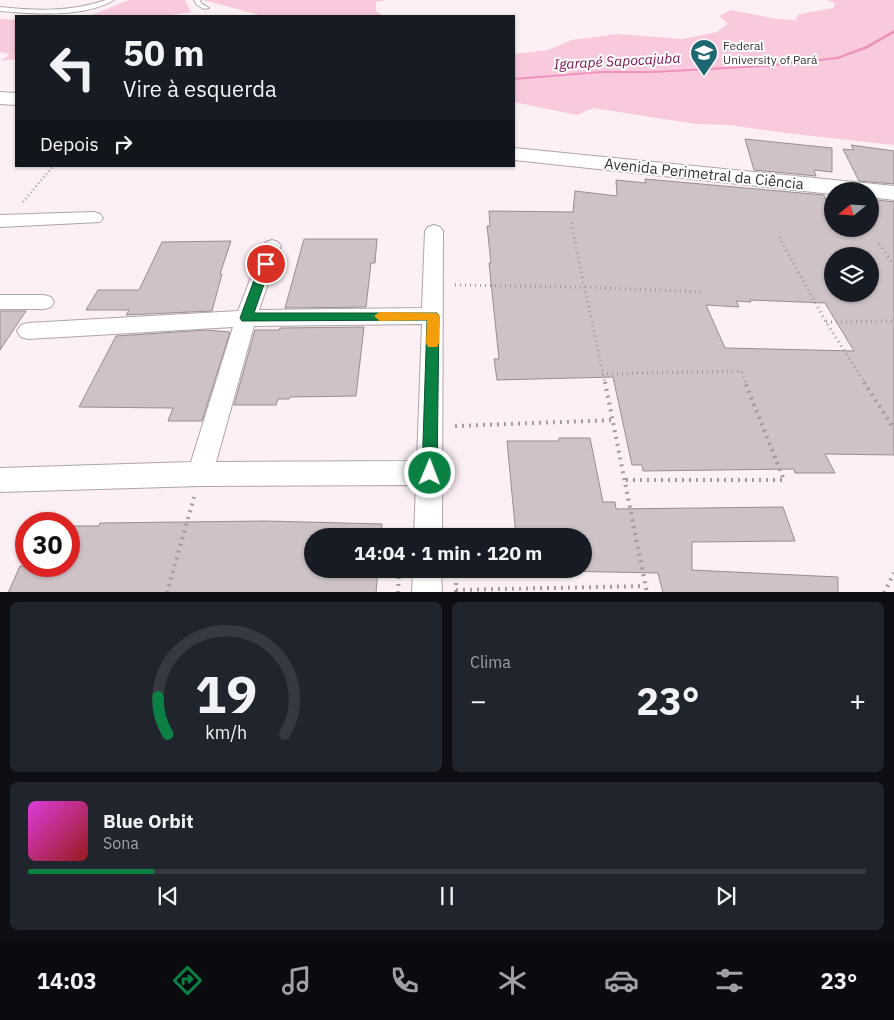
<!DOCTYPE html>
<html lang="pt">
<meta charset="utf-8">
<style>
:root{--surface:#171b24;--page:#20242c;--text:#f1f3f6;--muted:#9ea1a6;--line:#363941;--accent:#0b8043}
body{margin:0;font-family:"IBM Plex Sans",sans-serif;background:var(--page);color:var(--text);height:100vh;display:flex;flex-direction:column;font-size:19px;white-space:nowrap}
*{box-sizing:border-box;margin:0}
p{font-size:16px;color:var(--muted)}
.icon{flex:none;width:28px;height:28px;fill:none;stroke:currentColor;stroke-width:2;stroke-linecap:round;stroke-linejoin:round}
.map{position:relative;height:592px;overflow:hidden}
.panel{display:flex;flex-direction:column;gap:10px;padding:10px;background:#0d0f14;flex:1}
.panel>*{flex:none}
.banner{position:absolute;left:15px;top:15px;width:500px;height:152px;border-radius:0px;box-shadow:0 1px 4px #0004;background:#171b24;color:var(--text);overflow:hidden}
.needle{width:32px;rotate:252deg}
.controls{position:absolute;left:824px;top:182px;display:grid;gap:10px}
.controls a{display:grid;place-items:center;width:55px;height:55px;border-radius:50%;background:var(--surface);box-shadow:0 1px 4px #0004;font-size:25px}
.speed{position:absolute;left:15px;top:512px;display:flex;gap:10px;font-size:25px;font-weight:700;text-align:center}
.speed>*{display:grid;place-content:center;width:65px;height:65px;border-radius:50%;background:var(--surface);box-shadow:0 1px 4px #0004;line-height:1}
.speed .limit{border:8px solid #d22;background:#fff;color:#111}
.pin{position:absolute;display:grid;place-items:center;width:42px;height:42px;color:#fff;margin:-21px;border:2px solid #fff;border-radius:50%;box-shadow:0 1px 5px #0007}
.me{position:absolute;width:55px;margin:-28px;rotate:1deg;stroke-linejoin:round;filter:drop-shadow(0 0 4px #0008)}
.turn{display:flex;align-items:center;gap:18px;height:105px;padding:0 25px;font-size:22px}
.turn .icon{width:65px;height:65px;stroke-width:2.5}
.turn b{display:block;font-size:35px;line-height:42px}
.then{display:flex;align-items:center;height:48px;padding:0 25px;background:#0003;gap:10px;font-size:19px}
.big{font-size:38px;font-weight:800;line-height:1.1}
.panel .card{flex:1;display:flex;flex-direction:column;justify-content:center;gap:8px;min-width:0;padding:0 18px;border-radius:8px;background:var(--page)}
.panel .dial{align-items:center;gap:0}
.dial svg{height:130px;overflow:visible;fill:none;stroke:var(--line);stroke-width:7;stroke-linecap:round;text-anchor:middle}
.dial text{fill:var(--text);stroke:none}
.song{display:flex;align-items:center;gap:15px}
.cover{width:60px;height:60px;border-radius:8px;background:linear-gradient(135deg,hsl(300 70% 55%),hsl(0 70% 35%))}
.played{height:5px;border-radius:2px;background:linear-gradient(90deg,var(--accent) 15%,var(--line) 15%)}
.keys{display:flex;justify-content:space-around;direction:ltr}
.heat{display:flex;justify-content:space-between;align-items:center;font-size:28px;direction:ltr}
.panel .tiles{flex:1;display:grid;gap:10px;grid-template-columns:1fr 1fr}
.card:last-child{grid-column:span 2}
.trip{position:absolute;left:304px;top:528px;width:288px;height:50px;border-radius:25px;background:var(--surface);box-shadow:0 1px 4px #0004;font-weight:800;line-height:50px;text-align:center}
.tabs{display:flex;height:80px;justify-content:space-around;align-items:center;background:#090b0e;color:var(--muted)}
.tabs .icon{width:35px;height:35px}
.tabs .active{color:var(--accent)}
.tabs b{font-size:22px;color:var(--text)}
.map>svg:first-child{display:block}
.green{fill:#f9c9de}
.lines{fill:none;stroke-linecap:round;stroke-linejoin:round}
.stream{fill:#ee93bd;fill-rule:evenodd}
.building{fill:#cec2c7;stroke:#988d91;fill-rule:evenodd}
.lane-casing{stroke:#afa4a8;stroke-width:2}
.street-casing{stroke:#afa4a8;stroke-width:2}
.secondary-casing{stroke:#afa4a8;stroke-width:2}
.path-far2{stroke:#a39a9d;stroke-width:2.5;stroke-dasharray:1 3;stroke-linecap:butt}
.path-far1{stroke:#a39a9d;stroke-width:3;stroke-dasharray:1 4;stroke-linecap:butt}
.path{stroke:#a39a9d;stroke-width:4;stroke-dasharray:2 5;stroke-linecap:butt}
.lane{fill:#fff;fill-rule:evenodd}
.street{fill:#fff;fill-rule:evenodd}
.secondary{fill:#fff;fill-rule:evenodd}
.route{fill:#0b8043;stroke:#07532c}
.slow{fill:#f59e0b}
.labels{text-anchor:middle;stroke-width:4;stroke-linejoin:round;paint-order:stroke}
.far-poi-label{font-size:12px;fill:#363133;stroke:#fff;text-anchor:start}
.far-water-label{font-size:14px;font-style:italic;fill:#770b4c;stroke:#fff}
.street-label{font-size:15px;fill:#363133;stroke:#fff}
</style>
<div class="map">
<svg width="894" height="593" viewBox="0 0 894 593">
<rect width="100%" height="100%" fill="#fcf0f5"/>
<!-- green -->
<g class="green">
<path d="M129 0H185L191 12 165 16H89Z"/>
<path d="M203 0H386L376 2V11L383 16H262Z"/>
<path d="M827 0H894V145L785 133 729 125 696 124 593 108 577 115 514 102V54L548 50 572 40 617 34 682 39 717 32 728 24 719 16 731 10 777 19 795 20 798 15C809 11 821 11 833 8L835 3Z"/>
<path d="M0 19 16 20V59L1 61 9 55 7 53 0 52Z"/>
</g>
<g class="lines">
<!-- stream -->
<path class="stream" d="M894 30V33L868 48 838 59 765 67 653 73H601L514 80V78L601 71H653L765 65 837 57 866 46Z"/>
</g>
<!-- building -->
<g class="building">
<path d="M745 139 832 148V172L814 170 816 176 754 170Z"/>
<path d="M851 145 894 151V184L859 181 843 149 854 150Z"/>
<path d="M645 179 824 195 832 214V229H870V216L878 217 870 199 894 202V455L825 454 835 473H795L794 469 643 471 642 465H632L613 377 497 380 494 359H499L489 263H491L487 226H490L489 211 573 212 575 191 617 196 616 180 646 183ZM832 256H870V294H832ZM750 300 825 303 854 351 725 348 706 305 739 307 736 301 751 302Z"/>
<path d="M304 239H377L375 263H371L366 307 285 308Z"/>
<path d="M231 241 220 274H222L212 311 126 315 129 310H86L98 290H139L162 242Z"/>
<path d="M0 311H26L0 350Z"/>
<path d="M364 327 356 396 290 397 289 399H278L276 405H234L255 330H279L280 328Z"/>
<path d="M206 330 230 332 202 421H168L173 408 79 407 116 336Z"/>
<path d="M559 438H590L603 502H615L616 509 783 507 795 541 692 542V570L838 577V593H663L658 573 557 571V575L518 574V569H582V536H516L507 441H559Z"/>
<path d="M266 521 382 524 381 536H312V569H378L376 593H8L20 566H69V526H99L100 523Z"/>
</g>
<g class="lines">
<defs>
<g id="lane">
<path d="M106 0H114C84 18 34 14 0 11V7C37 11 71 12 106 0Z"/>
<path d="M194 0H200L201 3 209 8 204 9 197 5Z"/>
</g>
<g id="street">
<path d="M94 212 100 214 103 218 100 222 0 227V215Z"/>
<path d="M434 225 440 227 443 231 442 536H414L416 485 200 486 0 492V468L191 462 233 327 28 339 21 337 17 331 21 325 28 323 238 311 263 246 266 242 272 240 278 242 281 246 259 310 422 308 425 231 428 227ZM422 324 417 461 216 462 254 326Z"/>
<path d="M0 295H44L51 297 54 302 51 307 44 309H0Z"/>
<path d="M413 569H441L442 593H412Z"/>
</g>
<g id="secondary">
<path d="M0 92 16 93V105L0 104Z"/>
<path d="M514 148 894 186V200L870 197V191H832V194L514 160Z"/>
</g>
</defs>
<!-- lane casing -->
<use href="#lane" class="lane-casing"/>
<!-- street casing -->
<use href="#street" class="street-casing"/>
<!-- secondary casing -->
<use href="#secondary" class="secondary-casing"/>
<!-- path-far2 -->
<path class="path-far2" d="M23 202 53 166"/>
<!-- path-far1 -->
<g class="path-far1">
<path d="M571 223 605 383"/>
<path d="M779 237 826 322 865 383"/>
<path d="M879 244 894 265"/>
<path d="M455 285 585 287 702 292"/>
<path d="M826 322 894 321"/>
<path d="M602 374 741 371 746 383"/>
</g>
<!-- path -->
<g class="path">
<path d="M605 382 647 593"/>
<path d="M864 382 894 429"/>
<path d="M455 426 614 420"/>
<path d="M626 480H784L745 382"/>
<path d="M456 569V593"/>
<path d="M456 590 645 586"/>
<path d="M167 593 194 497"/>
<path d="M398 593 399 573"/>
<path d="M884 593 894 573"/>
</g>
<!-- lane -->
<use href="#lane" class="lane"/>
<!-- street -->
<use href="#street" class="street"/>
<!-- secondary -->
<use href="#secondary" class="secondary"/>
</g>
<!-- route -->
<path class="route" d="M266 260 271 264 254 313H437L439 316 437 473 435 478 430 480 424 478 422 473 427 320 242 321 240 318 260 264Z"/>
<!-- slow -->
<path class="slow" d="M380 312 437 313 439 316V343L437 347H428L426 343 427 320 380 321 374 316Z"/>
<!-- icons -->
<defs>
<symbol id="university-pin" viewBox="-11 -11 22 30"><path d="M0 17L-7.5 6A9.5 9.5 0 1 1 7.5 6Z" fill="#1c6771" stroke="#fff"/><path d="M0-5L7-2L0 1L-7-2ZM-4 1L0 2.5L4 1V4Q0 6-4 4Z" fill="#fff"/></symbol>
</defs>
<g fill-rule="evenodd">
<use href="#university-pin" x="688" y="37" width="32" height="43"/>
</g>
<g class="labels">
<!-- far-poi labels -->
<g class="far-poi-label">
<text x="723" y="50">Federal<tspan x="723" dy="14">University of Pará</tspan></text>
</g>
<!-- far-water labels -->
<g class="far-water-label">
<text transform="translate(617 61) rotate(-3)" y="5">Igarapé Sapocajuba</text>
</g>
<!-- street labels -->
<g class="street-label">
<text transform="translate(704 174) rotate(6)" y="5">Avenida Perimetral da Ciência</text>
</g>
</g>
</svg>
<div class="controls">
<a><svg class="needle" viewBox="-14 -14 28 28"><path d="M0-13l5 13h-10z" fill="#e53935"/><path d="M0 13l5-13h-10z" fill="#9ea1a6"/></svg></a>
<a><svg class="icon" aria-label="layers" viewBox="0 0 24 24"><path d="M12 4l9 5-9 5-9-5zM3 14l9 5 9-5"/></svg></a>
</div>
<div class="speed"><div class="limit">30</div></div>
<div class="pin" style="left:266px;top:264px;background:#d93025"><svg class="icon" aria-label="arrive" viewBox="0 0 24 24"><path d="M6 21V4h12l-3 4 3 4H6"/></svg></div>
<svg class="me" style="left:430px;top:473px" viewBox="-20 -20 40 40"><circle r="17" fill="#0b8043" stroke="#fff" stroke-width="3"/><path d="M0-11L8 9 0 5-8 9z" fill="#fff"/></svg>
<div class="trip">14:04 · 1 min · 120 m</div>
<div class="banner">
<div class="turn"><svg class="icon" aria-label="left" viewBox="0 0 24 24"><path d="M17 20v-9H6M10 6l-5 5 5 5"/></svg><div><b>50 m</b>Vire à esquerda</div></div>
<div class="then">Depois<svg class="icon" aria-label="right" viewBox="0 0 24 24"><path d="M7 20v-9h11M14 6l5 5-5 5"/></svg></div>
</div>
</div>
<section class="panel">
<div class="tiles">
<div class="card dial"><svg viewBox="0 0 100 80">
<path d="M14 69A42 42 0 1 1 86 69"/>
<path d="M14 69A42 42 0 0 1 8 46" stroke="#0b8043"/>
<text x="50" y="56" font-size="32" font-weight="700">19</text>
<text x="50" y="72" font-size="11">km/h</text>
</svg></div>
<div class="card"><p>Clima</p>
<div class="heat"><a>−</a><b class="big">23°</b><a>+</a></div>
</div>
<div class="card">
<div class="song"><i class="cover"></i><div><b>Blue Orbit</b><p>Sona</p></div></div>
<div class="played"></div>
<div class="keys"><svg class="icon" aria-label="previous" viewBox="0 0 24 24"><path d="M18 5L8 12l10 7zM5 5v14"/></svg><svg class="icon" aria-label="pause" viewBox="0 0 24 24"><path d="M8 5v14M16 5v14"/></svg><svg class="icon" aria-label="next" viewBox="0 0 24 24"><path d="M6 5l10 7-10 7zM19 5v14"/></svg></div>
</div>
</div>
</section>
<nav class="tabs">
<b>14:03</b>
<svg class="icon active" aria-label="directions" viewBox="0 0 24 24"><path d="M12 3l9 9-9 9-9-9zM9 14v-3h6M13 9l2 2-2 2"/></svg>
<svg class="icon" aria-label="music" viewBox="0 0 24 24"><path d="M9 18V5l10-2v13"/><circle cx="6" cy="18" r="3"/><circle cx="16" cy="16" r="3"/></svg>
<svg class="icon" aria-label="phone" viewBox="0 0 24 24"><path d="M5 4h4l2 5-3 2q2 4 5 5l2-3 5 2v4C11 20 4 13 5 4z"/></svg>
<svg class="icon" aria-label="climate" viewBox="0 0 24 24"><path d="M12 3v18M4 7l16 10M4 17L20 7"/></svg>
<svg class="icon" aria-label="car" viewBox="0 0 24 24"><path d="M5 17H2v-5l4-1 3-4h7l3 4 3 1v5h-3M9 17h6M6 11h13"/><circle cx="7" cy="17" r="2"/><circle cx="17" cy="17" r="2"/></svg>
<svg class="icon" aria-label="filters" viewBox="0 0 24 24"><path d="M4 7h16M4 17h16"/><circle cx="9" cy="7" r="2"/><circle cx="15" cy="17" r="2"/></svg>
<b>23°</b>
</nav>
